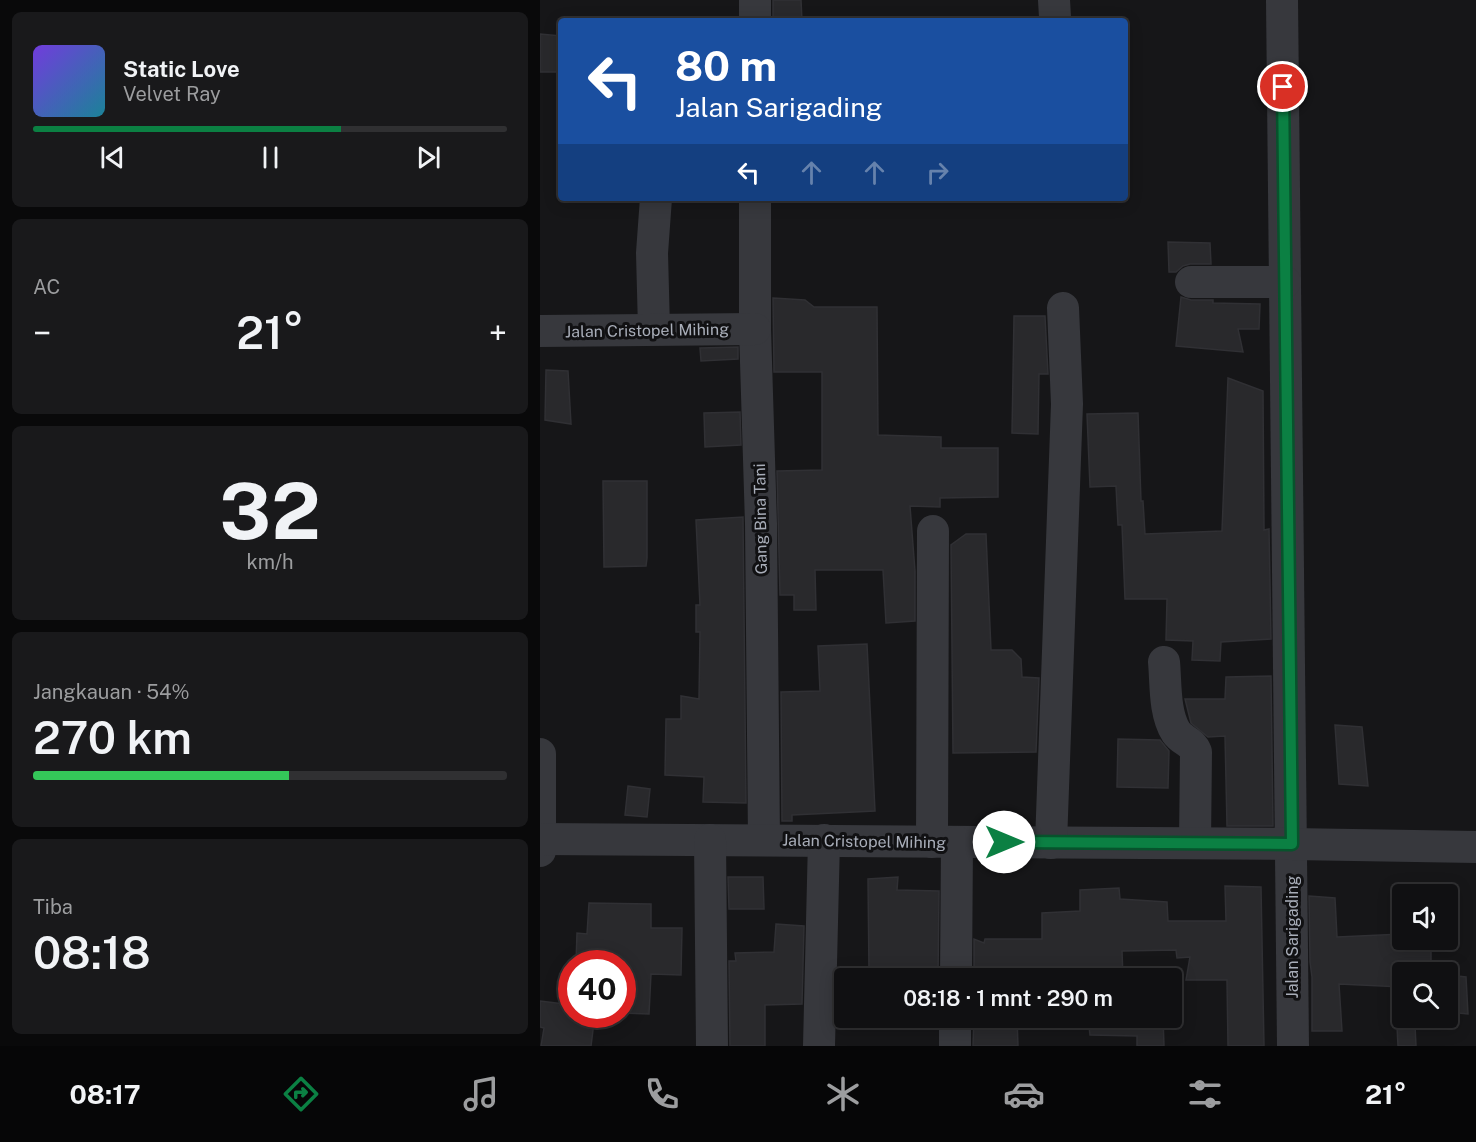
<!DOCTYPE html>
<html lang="id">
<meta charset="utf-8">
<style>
:root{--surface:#101012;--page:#19191b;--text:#f1f3f6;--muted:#9c9d9f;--line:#303032;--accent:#0b8043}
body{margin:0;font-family:"Public Sans",sans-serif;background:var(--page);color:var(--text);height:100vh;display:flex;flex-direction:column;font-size:22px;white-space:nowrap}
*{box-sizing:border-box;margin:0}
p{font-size:20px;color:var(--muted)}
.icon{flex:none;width:33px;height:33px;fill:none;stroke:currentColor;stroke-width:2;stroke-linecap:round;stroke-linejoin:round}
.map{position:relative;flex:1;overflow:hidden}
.sheet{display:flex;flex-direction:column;gap:12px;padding:12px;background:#09090a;width:540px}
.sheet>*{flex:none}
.hud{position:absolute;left:18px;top:18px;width:570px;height:183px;border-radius:6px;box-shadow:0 3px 15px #0003,0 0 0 2px var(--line);background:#1a4fa0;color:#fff;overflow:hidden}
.controls{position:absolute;left:852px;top:884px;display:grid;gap:12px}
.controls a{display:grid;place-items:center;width:66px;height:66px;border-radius:6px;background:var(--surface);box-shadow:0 3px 15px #0003,0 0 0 2px var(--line);font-size:30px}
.speed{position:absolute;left:18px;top:950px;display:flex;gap:12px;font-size:30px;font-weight:700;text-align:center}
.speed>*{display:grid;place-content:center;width:78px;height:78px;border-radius:50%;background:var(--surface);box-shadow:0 3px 15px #0003,0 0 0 2px var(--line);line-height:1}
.speed .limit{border:9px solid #d22;background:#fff;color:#111}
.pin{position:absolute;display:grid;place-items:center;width:51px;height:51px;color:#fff;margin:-26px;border:3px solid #fff;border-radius:50%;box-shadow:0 2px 6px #0007}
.me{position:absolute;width:66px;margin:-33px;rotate:90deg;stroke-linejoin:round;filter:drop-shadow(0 0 4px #0008)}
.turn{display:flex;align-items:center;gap:21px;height:126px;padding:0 18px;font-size:27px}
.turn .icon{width:78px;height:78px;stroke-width:2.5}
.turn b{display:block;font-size:42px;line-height:51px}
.lanes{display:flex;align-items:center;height:57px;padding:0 18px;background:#0003;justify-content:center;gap:30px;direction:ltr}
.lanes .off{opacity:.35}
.big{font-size:45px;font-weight:600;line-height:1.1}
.sheet .card{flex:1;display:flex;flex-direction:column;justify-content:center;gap:9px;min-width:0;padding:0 21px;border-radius:9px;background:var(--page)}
.sheet .dial{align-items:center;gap:0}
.dial b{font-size:78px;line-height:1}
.song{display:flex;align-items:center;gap:18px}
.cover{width:72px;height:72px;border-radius:9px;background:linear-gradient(135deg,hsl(260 70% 55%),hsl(190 70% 35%))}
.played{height:6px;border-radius:3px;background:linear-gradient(90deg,var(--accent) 65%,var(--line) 65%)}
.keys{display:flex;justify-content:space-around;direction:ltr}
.heat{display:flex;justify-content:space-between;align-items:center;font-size:33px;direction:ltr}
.charge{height:9px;border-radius:4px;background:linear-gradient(90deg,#34c759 54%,var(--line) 0)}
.trip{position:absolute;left:294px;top:968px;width:348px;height:60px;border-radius:6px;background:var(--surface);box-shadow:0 3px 15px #0003,0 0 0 2px var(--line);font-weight:600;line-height:60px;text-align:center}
.tabs{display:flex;height:96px;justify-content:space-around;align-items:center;background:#060607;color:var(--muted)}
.tabs .icon{width:42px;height:42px}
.tabs .active{color:var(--accent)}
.tabs b{font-size:27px;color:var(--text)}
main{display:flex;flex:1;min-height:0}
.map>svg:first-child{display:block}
.building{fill:#29292c;stroke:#303034;stroke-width:1.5}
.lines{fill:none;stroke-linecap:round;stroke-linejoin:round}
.minor{stroke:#37383d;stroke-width:32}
.route-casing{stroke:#07532c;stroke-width:15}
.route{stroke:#0b8043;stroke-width:10}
.labels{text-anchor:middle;stroke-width:6;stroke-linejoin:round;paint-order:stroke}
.street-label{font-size:16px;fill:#a8adb8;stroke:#111113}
</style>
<main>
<section class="sheet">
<div class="card">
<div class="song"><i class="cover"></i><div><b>Static Love</b><p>Velvet Ray</p></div></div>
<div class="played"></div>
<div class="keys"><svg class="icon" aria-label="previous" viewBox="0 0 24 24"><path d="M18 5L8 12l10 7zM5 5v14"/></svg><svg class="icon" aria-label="pause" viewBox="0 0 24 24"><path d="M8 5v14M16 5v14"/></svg><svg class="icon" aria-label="next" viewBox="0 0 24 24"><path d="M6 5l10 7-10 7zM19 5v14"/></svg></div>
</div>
<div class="card"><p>AC</p>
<div class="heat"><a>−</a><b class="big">21°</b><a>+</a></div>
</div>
<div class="card dial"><b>32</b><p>km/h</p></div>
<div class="card"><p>Jangkauan · 54%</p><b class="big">270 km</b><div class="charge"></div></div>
<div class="card"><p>Tiba</p><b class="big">08:18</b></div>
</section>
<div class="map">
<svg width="936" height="1046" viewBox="0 0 936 1046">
<rect width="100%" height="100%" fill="#161618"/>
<!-- building -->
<g class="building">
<path d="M233 0H261L262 21H233Z"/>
<path d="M0 34 21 36 20 72H0Z"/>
<path d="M628 242 670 243 671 264H650L643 266 636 272H629Z"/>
<path d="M641 297 651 300H673V303L720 304 719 329H698L703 352 636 346Z"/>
<path d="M233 298 265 300 274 307H337L338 435 401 437V448H458V497L400 498V507L370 506 375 571V621L346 623 343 570H275L276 610H254V595H240L237 471 282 470V372H234Z"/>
<path d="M474 316H505L508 374H499L498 434 472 433Z"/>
<path d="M198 347V359L161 361 160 348Z"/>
<path d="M6 370 28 371 31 424 5 420Z"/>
<path d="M688 378 723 391 724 530 729 529 731 639 681 642 680 661 652 660 653 641 626 640 627 599H585L582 525H578L576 486 550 487 547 414 598 413 601 501H603L605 534 682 531Z"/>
<path d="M200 412 201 445 165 447 164 413Z"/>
<path d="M63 481H107V558L106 566 64 567Z"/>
<path d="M203 517 206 803 163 802 164 777 125 775 126 719H141V696L159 699 160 632H156V605H160L156 520Z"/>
<path d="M426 534H446L451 650H472L481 659 482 677 499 678 496 752 413 753 411 545Z"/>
<path d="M327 644 335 811 252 815V821H242L241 692 280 691 278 646Z"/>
<path d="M731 676 733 826H687L685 736 668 737 651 723 645 699H685L686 677Z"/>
<path d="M795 725 822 727 828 786 799 784Z"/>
<path d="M578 739 620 740 629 751 628 788 577 787Z"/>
<path d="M88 786 110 789 107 817 85 815Z"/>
<path d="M188 877H223L224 909H189Z"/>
<path d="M358 877 357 890 399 891 398 978H368L329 972 328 879Z"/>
<path d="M685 886 721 887 724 1046H688L687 980H646L650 957 637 958 636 950 582 951 583 978H434V939L444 943 445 939H502V913L540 911V890L579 888 580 899 627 902 628 921H686Z"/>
<path d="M769 896 795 898 797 937 862 934V939H891V972H862V987L799 984 802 1031H772V977L770 962Z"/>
<path d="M49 903 111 904V928H142L141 975 111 974 109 1014 82 1013V963H36L37 933 47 934Z"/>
<path d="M236 924 264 926 262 1004 225 1005V1046H190L189 961H196L195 953 234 952Z"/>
<path d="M908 975 926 977 928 1014 908 1012Z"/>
<path d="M0 1001 32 1005V1014H55L51 1046H1L4 1028 0 1027Z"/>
<path d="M434 1017H477L478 1046H433Z"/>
<path d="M548 1017H623L624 1046H597V1036L550 1035Z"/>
<path d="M875 1025 876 1046H858L857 1026Z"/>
</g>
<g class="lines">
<!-- minor -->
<g class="minor">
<path d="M514 0 515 17"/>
<path d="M742 0 753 1046"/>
<path d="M215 21V0"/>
<path d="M215 198V329L221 524 224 840"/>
<path d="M651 282H745"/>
<path d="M114 329 112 253 116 198"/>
<path d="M0 331 215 329"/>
<path d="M624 662C626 683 624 713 636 732 642 741 652 741 656 752L655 843"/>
<path d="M0 754V851"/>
<path d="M0 839 752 844 936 847"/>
<path d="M170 840 172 1046"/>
<path d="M392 842 393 531"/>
<path d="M511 843 527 404 523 308"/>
<path d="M416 978 417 842"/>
<path d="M279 1046 284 840"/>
<path d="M415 1046V1017"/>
</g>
</g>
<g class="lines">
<defs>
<path id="route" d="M464 842 752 844 743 87"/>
</defs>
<!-- route casing -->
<use href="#route" class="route-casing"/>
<!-- route -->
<use href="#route" class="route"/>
</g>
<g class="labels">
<!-- street labels -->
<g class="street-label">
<text transform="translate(107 330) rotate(-1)" y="6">Jalan Cristopel Mihing</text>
<text transform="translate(220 519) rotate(-91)" y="6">Gang Bina Tani</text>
<text transform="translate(324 841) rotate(1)" y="6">Jalan Cristopel Mihing</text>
<text transform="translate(752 937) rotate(-90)" y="6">Jalan Sarigading</text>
</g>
</g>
</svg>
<div class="controls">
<a><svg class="icon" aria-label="sound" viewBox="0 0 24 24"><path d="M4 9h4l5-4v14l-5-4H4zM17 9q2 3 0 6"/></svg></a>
<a><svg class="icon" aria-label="search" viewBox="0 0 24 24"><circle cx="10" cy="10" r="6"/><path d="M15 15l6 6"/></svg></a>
</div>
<div class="speed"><div class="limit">40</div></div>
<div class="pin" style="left:743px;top:87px;background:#d93025"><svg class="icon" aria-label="arrive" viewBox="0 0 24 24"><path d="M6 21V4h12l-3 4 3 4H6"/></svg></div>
<svg class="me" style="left:464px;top:842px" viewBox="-20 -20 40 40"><circle r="19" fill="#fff"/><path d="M0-13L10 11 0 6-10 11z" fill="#0b8043"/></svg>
<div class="trip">08:18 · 1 mnt · 290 m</div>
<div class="hud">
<div class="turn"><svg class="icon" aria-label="left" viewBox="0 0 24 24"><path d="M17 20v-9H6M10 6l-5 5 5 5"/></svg><div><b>80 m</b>Jalan Sarigading</div></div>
<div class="lanes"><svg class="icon" aria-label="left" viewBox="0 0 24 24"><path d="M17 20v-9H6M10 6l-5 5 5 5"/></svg><svg class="icon off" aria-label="ahead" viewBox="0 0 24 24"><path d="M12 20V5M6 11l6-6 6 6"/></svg><svg class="icon off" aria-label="ahead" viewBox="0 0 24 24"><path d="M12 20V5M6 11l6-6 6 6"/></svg><svg class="icon off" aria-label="right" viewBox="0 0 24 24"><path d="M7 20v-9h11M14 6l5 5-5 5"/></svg></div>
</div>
</div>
</main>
<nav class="tabs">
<b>08:17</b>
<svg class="icon active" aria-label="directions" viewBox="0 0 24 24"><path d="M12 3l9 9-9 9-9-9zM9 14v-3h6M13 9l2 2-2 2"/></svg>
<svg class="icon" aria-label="music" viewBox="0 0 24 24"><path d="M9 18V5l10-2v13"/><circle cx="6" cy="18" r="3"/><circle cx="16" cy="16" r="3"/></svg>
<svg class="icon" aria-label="phone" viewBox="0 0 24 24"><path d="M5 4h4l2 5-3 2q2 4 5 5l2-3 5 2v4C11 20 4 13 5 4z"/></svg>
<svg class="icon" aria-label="climate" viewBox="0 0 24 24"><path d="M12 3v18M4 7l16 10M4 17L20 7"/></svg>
<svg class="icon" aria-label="car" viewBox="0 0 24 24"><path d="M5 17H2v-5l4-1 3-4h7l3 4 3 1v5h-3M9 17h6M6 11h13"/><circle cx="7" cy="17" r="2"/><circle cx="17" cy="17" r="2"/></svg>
<svg class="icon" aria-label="filters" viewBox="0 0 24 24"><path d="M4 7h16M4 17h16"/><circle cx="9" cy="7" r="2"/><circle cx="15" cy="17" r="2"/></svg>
<b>21°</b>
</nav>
